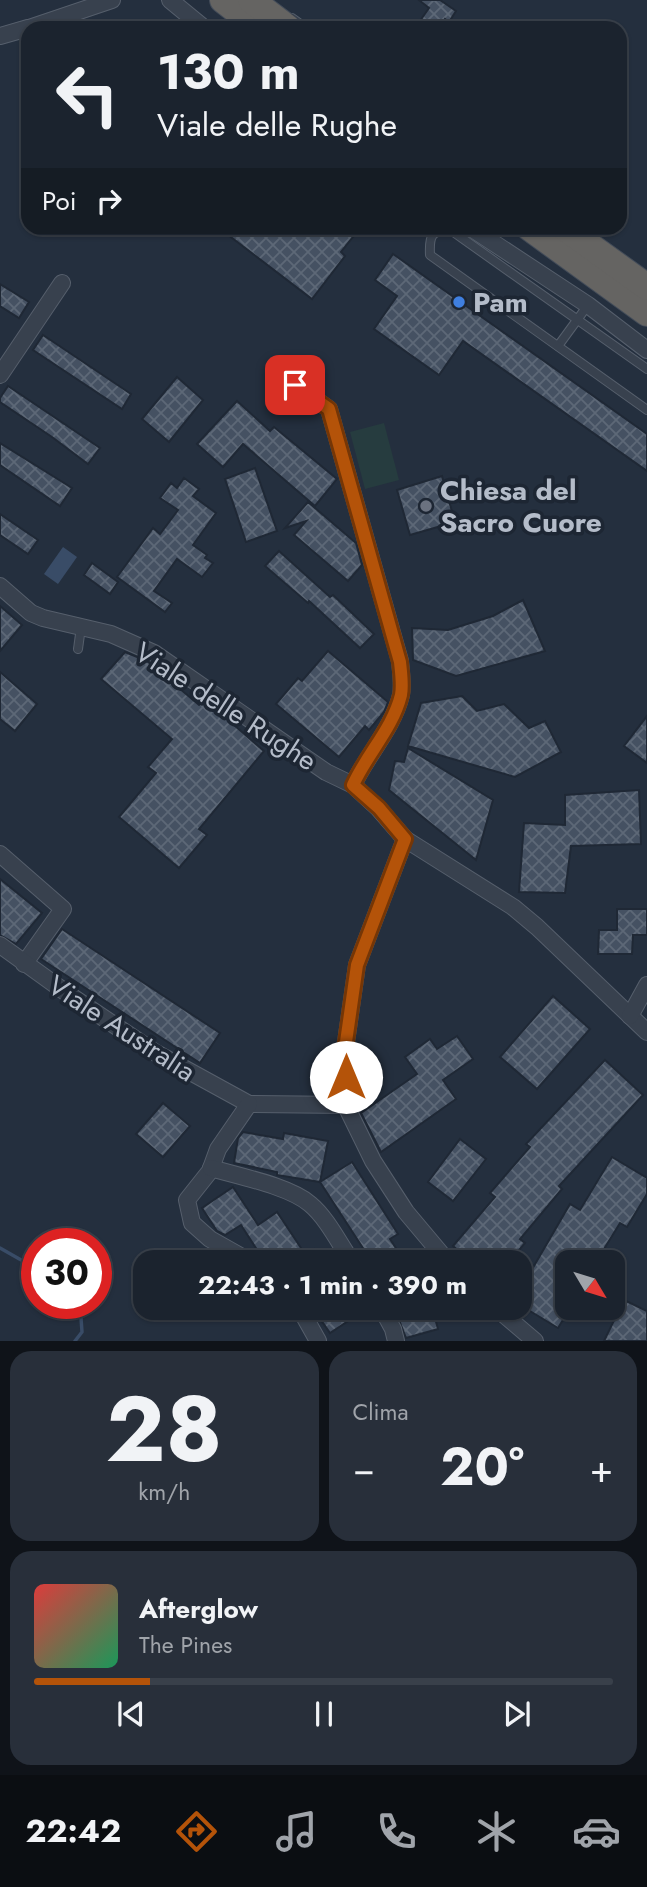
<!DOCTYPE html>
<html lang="it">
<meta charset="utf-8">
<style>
:root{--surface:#1b232e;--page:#282f3a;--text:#f1f3f6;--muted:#a0a4aa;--line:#39404a;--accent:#b45309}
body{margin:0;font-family:Jost,sans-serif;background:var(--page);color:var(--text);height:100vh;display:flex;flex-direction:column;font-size:26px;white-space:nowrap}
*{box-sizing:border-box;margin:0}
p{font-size:23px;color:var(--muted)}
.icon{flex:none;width:38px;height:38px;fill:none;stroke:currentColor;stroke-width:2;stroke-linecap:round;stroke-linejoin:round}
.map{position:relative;height:1341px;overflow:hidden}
.side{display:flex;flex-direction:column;gap:10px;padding:10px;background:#0f1319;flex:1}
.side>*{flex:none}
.hud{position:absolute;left:21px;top:21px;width:606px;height:214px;border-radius:21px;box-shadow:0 2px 5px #0004,0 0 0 2px var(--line);background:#1b232e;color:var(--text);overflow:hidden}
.needle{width:46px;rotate:128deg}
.controls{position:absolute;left:555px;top:1250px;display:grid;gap:14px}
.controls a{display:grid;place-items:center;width:70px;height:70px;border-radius:14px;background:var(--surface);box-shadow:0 2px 5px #0004,0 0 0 2px var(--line);font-size:35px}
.speed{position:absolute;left:21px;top:1228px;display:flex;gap:14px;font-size:35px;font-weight:700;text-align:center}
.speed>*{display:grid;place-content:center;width:91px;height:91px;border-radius:50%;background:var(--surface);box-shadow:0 2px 5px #0004,0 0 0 2px var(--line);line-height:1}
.speed .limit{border:10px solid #d22;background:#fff;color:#111}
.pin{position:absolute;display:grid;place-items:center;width:60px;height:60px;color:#fff;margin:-30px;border-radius:14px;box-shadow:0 4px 10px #0006}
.me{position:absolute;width:77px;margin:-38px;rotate:0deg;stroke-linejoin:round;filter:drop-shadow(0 0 5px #0008)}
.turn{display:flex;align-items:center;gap:24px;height:147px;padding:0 21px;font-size:32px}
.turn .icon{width:91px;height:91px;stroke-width:2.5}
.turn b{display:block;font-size:49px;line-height:60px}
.then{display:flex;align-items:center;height:66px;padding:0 21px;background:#0003;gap:14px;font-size:26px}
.big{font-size:52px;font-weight:700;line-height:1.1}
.side .widget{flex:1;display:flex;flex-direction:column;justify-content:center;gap:10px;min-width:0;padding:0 24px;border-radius:21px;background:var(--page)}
.side .dial{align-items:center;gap:0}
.dial b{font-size:91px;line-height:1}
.song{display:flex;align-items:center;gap:21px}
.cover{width:84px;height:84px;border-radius:10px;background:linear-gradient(135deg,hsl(0 70% 55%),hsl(150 70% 35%))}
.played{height:7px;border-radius:4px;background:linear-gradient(90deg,var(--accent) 20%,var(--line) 20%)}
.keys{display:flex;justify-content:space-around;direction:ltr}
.heat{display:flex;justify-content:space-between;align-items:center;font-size:38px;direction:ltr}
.side .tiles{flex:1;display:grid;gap:10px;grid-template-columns:1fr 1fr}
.widget:last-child{grid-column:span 2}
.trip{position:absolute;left:133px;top:1250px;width:399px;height:70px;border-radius:21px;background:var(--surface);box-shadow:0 2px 5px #0004,0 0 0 2px var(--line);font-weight:700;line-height:70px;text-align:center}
.menu{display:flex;height:112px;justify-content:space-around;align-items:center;background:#0b0e12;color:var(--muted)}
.menu .icon{width:49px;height:49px}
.menu .current{color:var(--accent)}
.menu b{font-size:32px;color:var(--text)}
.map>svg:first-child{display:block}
.pitch{fill:#263c3f}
.water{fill:#394c67}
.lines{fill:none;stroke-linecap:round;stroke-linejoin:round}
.stream{stroke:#394c67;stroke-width:3.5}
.building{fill:url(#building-cross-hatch);stroke:#1f2835;stroke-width:2}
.service-casing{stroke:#565f6c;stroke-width:10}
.minor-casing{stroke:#565f6c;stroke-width:18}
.trunk-casing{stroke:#434c59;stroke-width:28}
.service{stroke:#38414e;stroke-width:8}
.minor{stroke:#38414e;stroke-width:16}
.trunk{stroke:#656462;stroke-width:26}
.route-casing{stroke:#753606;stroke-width:18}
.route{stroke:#b45309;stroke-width:12}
.shop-dot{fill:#3f7fe0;stroke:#1d2633;stroke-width:2.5}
.worship-dot{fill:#6b7280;stroke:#1d2633;stroke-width:2.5}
.labels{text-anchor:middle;stroke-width:7;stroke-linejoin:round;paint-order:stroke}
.poi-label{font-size:28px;font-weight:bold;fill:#b4bcc9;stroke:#1d2633;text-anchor:start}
.street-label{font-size:28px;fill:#b4bcc9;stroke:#1d2633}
</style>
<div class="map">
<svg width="647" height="1341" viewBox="0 0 647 1341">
<defs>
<pattern id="building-cross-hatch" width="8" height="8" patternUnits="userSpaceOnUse" patternTransform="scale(1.75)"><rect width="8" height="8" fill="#455162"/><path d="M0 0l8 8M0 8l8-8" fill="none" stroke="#5d6877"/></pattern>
</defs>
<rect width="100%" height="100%" fill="#242f3e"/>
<!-- pitch -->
<path class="pitch" d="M384 423 399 480 365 489 350 432Z"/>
<!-- water -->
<path class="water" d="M63 547 77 557 58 584 44 574Z"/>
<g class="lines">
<!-- stream -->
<g class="stream">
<path d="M0 1248 37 1269"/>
<path d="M75 1341 82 1332 80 1304"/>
</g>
</g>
<!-- building -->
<g class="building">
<path d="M419 0H440L456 11 449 22 445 19 439 28H415L429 8Z"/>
<path d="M219 228H360L341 252 345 256 312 299Z"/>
<path d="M393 254 647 434V471L463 341 439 375 374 329 397 296 375 280Z"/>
<path d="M0 284 29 302 19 318 0 306Z"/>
<path d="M43 335 131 394 122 409 33 350Z"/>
<path d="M177 377 203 400 169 442 142 419Z"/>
<path d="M8 386 100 448 88 464 52 437 0 402V398Z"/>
<path d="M237 401 270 431 274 427 337 479 315 506 243 444 223 467 197 444Z"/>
<path d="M0 443 72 488 60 506 0 465Z"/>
<path d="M255 468 277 531 246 542 225 479Z"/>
<path d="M442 476 455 522 410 535 397 490Z"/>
<path d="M184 478 199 489 193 496 216 513 193 545 207 555 205 558 213 563 202 577 177 559 154 591 172 603 165 612 117 577 153 528 160 534 178 510 160 498 171 483 177 488Z"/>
<path d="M308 502 356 543 362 565 348 581 294 535 306 521 285 528Z"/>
<path d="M0 514 38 540 28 554 0 535Z"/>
<path d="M279 551 330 597 333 595 374 634 360 648 309 601 308 603 265 566Z"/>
<path d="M92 563 118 582 110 594 84 575Z"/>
<path d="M523 600 545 651 456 676 413 660 412 628 448 630 493 616Z"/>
<path d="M0 606 22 625 0 651Z"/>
<path d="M328 651 388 702 384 712 369 730 365 726 339 757 276 704 298 678 302 681Z"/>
<path d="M125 652 147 661 199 705 204 700 211 705 264 751 199 829 207 835 179 868 119 817 156 773 148 767 172 739 101 679Z"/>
<path d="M0 672 37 704 15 731 0 719Z"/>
<path d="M462 696 477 711 504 704 529 728 545 721 561 752 515 777 408 746 421 703Z"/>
<path d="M647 716V763L624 746Z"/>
<path d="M408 748 493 800 476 860 389 790 395 761 404 762Z"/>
<path d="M639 790 641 844 571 846 565 893 519 892 524 823 565 825V795Z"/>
<path d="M0 879 42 913 16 944 0 935Z"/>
<path d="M617 909H647V935H633L632 954H598L599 930H617Z"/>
<path d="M62 929 220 1033 200 1063 41 959Z"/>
<path d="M553 996 590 1029 537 1089 500 1057Z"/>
<path d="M457 1036 473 1059 443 1080 456 1099 381 1152 361 1113 417 1074 405 1057 430 1039 437 1049Z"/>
<path d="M605 1060 643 1095 559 1186 562 1189 520 1239 525 1243 509 1262H471L453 1246 495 1197 490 1193 530 1147 526 1144Z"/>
<path d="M163 1103 190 1126 163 1157 136 1134Z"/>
<path d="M243 1132 283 1139 284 1133 328 1141 320 1182 277 1175V1172L234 1163 238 1138Z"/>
<path d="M460 1139 486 1159 453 1201 428 1182Z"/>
<path d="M612 1157 647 1178V1194L627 1227 620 1223 596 1262H567V1307H571L558 1328 520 1305V1290L570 1204 580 1210Z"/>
<path d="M352 1162 398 1234 390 1239 405 1262H372L320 1182Z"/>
<path d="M233 1187 258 1225 277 1212 305 1254 314 1249 322 1262H265L241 1225 225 1235 217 1231 202 1208Z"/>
<path d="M624 1300 647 1311V1341H604Z"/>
<path d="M312 1307H369L330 1333Z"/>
<path d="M394 1307H432L438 1329 406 1338Z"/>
</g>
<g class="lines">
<defs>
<g id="service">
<path d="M292 18 306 28"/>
<path d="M558 346 588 305"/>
<path d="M647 369 452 231C431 229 429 236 430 255L647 410"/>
<path d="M78 649 81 627"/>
</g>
<g id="minor">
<path d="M170 0 204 28"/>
<path d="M29 28 112 0"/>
<path d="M0 36 28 28"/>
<path d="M471 228 588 305 647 350"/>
<path d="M0 375 62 283"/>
<path d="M295 385 329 409 400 661C401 672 403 685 401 695 393 728 367 755 353 785"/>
<path d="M0 586 31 613 43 618 111 634 154 653 326 772 353 785 379 809 405 839 513 907 537 927 647 1032"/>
<path d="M405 839 357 965 345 1049 347 1108 373 1161 406 1212 448 1262"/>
<path d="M0 854 63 909 24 964"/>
<path d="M0 945 68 994 156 1053 249 1104 347 1105"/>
<path d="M630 1016 647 985"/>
<path d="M249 1104 218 1149 210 1171 187 1200 192 1223 210 1239 251 1262"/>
<path d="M211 1168C238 1176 289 1186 310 1204 327 1218 339 1243 352 1262"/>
<path d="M299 1307 318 1341"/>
<path d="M381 1307 393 1329 396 1341"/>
<path d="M495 1307 535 1341"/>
</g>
<g id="trunk">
<path d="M223 0 259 28"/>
<path d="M251 0 288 28"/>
<path d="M530 228 647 313"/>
<path d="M565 228 647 287"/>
</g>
</defs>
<!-- service casing -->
<use href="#service" class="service-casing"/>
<!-- minor casing -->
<use href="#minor" class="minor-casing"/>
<!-- trunk casing -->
<use href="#trunk" class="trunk-casing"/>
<!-- service -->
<use href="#service" class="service"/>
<!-- minor -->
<use href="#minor" class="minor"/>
<!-- trunk -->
<use href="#trunk" class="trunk"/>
</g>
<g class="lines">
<defs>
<path id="route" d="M295 385 329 409 400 662C401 672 403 685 401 695 393 728 367 754 353 785L379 808 405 839 357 965 345 1049 346 1077"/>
</defs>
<!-- route casing -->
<use href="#route" class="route-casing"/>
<!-- route -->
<use href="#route" class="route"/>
</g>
<!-- markers -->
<circle class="shop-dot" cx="459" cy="302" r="7"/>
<circle class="worship-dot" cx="426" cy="506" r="7"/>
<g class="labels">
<!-- poi labels -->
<g class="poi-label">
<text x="473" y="312">Pam</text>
<text x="440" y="500">Chiesa del<tspan x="440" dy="32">Sacro Cuore</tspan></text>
</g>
<!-- street labels -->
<g class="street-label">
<text transform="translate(226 706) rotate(33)" y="10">Viale delle Rughe</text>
<text transform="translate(122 1028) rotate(33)" y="10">Viale Australia</text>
</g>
</g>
</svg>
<div class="controls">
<a><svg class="needle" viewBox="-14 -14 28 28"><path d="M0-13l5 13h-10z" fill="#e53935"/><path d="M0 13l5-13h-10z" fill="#a0a4aa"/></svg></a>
</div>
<div class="speed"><div class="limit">30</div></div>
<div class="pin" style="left:295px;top:385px;background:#d93025"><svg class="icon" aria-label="arrive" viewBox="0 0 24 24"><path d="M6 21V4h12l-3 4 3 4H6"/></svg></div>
<svg class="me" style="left:346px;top:1077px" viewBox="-20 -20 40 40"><circle r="19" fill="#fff"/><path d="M0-13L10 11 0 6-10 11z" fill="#b45309"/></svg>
<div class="trip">22:43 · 1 min · 390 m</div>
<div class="hud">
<div class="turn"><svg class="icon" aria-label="left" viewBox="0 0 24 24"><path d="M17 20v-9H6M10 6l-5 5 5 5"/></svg><div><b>130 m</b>Viale delle Rughe</div></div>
<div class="then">Poi<svg class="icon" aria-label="right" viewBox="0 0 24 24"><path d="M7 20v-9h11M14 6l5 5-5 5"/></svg></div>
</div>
</div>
<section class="side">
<div class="tiles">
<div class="widget dial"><b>28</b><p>km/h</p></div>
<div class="widget"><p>Clima</p>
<div class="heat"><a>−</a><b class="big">20°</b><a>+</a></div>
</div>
<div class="widget">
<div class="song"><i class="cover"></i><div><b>Afterglow</b><p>The Pines</p></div></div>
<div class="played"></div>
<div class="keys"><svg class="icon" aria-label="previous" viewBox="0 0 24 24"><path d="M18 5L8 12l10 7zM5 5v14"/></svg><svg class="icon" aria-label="pause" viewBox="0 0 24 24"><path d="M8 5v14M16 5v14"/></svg><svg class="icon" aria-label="next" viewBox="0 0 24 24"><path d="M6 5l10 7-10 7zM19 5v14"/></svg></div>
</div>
</div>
</section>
<nav class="menu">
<b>22:42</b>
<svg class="icon current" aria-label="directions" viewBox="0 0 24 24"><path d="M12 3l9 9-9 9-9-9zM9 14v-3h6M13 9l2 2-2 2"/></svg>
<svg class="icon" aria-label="music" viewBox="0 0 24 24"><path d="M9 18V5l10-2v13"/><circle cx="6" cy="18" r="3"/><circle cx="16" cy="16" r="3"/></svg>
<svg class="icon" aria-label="phone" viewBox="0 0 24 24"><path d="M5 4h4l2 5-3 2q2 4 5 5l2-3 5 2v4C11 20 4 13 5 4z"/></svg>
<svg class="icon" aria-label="climate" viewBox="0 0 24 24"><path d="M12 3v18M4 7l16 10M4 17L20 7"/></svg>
<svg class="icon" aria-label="car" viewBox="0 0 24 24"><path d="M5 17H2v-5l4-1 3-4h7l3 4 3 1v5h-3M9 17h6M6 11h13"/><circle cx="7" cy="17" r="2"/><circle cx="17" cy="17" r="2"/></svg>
</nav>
